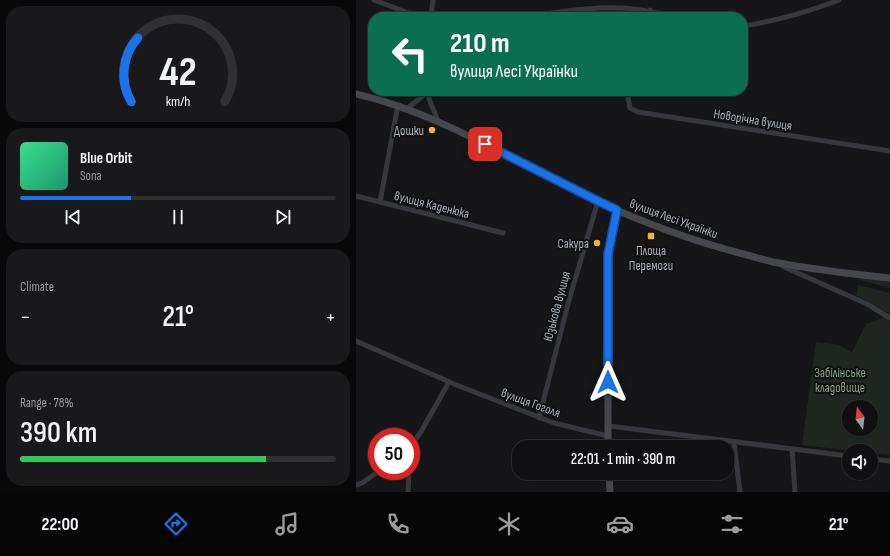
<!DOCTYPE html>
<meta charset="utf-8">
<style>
:root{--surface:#101012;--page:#19191b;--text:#f1f3f6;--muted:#9c9d9f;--line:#303032;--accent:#1a73e8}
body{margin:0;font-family:"Sofia Sans Condensed",sans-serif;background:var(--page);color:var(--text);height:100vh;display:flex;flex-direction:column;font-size:15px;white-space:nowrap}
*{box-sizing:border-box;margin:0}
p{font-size:13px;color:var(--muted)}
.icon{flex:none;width:22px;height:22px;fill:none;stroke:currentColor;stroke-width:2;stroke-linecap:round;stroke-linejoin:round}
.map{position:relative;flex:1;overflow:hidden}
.drawer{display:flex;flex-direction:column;gap:6px;padding:6px;background:#09090a;width:356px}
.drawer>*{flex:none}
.top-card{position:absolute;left:12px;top:12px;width:380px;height:84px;border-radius:16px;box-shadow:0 1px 3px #0004,0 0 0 1px var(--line);background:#0b6e4f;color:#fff;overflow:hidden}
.needle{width:26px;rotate:345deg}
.tools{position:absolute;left:486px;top:400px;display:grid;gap:8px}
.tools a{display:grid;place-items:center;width:36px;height:36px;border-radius:50%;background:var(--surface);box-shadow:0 1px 3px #0004,0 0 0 1px var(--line);font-size:20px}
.speed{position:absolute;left:12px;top:428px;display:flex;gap:8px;font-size:20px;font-weight:700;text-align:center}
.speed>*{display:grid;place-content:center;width:52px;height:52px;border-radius:50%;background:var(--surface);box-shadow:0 1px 3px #0004,0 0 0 1px var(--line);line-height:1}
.speed .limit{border:6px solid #d22;background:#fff;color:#111}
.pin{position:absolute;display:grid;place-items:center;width:34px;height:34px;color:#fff;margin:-17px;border-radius:8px;box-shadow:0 2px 6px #0006}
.me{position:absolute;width:44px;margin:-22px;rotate:0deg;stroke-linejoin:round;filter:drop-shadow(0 0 3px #0008)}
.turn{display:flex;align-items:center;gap:14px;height:84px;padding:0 16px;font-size:18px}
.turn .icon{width:52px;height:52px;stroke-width:2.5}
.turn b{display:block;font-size:28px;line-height:34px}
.big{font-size:30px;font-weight:600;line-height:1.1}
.drawer .tile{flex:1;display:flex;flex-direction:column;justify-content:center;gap:6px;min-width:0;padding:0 14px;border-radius:16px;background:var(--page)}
.drawer .dial{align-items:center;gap:0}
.dial svg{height:104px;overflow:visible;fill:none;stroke:var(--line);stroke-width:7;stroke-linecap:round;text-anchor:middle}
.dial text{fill:var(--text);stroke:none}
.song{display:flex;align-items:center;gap:12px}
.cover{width:48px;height:48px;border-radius:6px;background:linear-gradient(135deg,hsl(150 70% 55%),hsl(160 70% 35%))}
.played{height:4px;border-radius:2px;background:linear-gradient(90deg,var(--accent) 35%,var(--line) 35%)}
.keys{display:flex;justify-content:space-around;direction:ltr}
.heat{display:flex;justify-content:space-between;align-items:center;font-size:22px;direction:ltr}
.charge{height:6px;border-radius:3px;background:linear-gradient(90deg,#34c759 78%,var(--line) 0)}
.trip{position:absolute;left:156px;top:440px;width:222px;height:40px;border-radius:16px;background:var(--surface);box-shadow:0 1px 3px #0004,0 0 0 1px var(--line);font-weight:600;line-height:40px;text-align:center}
.tab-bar{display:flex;height:64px;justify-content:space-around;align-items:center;background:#060607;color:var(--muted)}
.tab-bar .icon{width:28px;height:28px}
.tab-bar .on{color:var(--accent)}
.tab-bar b{font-size:18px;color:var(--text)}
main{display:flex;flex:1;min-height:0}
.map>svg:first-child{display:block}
.green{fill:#1e261f;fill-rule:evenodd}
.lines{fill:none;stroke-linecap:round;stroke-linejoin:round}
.street{stroke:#37383d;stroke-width:5}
.secondary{stroke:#45474d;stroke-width:7}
.route-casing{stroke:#114b97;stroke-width:10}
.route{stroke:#1a73e8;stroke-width:7}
.poi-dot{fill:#f2b134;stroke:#111113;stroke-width:1.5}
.labels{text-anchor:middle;stroke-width:4;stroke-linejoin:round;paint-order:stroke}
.street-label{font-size:13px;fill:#a8adb8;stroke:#111113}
.poi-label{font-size:13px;fill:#a8adb8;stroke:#111113;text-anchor:end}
.park-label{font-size:13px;fill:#7fa381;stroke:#111113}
</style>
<main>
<section class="drawer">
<div class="tile dial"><svg viewBox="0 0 100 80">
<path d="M14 69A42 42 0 1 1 86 69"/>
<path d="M14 69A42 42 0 0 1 19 20" stroke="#1a73e8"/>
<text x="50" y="56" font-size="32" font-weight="700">42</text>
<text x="50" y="72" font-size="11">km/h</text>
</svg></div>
<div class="tile">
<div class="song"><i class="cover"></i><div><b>Blue Orbit</b><p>Sona</p></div></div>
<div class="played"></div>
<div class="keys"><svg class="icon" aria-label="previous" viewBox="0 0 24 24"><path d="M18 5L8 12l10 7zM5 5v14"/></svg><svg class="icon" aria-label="pause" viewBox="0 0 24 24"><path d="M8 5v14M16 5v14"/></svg><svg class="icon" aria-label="next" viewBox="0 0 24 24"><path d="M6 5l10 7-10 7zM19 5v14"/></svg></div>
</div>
<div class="tile"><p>Climate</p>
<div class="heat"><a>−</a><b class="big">21°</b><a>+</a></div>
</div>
<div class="tile"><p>Range · 78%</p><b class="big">390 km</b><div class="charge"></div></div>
</section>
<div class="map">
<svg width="534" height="492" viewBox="0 0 534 492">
<rect width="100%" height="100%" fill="#161618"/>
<!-- green -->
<g class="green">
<path d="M505 278 534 280V288L504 280Z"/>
<path d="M502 285 534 293V314L500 295Z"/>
<path d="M529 317 534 322V455L515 453V451H499L446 445 460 342 483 345 496 352 510 324ZM493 407H515V429H493Z"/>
</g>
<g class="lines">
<!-- street -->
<g class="street">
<path d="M18 0 63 17"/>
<path d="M75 17 77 0"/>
<path d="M168 17C217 10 267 0 315 17"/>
<path d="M292 17 294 10"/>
<path d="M387 26C420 21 452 12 483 0"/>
<path d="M73 91V99L82 121"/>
<path d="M274 91 272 98 274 108 282 112 534 151"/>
<path d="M52 108 69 94 71 91"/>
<path d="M0 196 147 233"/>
<path d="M24 202 42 105"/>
<path d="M426 266 511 304 534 318"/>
<path d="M0 341 98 384 198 423 252 436"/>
<path d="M183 418 212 304 242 201"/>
<path d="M253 426 493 456"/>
<path d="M378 442 384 492"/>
<path d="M55 446 66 430 93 382"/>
<path d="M436 449 439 492"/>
<path d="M515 459 534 461"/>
<path d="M0 485 6 483 23 471"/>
<path d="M52 492 53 471"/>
</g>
<!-- secondary -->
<g class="secondary">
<path d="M0 94C88 114 162 165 243 202 290 224 340 242 391 255 399 257 408 260 417 262 455 269 495 274 534 278"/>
<path d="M252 447V254L261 210"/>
<path d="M253 473 254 492"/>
</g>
</g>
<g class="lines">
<defs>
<path id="route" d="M129 144 242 201 261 210 252 254V382"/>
</defs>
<!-- route casing -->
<use href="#route" class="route-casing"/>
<!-- route -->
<use href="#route" class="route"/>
</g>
<!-- markers -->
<g class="poi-dot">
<circle cx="76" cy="130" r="4"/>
<rect x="291" y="232" width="8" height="8" rx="2"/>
<circle cx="241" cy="243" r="4"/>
</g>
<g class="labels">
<!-- street labels -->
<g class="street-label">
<text transform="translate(397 119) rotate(9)" y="5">Новорічна вулиця</text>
<text transform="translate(76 204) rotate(14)" y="5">вулиця Каденюка</text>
<text transform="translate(318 218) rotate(20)" y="5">вулиця Лесі Українки</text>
<text transform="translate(200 306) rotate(-75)" y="5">Юзькова вулиця</text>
<text transform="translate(175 402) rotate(20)" y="5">вулиця Гоголя</text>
</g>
<!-- poi labels -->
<g class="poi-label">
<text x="68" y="135">Дошки</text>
<text x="233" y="248">Сакура</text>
<text x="295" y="255" text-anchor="middle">Площа<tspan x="295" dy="15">Перемоги</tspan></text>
</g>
<!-- park labels -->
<g class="park-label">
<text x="484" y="377">Забілінське<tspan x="484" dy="15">кладовище</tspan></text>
</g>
</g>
</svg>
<div class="tools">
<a><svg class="needle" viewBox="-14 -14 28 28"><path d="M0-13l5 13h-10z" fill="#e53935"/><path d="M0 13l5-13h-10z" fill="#9c9d9f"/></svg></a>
<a><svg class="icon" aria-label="sound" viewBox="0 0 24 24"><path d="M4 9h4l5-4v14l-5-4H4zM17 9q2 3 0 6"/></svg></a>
</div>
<div class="speed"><div class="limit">50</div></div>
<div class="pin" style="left:129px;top:144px;background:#d93025"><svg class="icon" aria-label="arrive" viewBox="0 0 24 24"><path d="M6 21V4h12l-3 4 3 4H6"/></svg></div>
<svg class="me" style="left:252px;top:382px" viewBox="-20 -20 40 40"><path d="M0-17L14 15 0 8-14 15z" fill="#1a73e8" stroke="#fff" stroke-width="4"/></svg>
<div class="trip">22:01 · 1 min · 390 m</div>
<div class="top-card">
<div class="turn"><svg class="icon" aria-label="left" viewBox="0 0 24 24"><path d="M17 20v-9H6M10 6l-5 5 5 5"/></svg><div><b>210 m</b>вулиця Лесі Українки</div></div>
</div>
</div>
</main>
<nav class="tab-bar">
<b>22:00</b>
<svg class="icon on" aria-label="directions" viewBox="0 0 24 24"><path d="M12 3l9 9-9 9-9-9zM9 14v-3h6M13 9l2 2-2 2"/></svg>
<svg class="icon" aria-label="music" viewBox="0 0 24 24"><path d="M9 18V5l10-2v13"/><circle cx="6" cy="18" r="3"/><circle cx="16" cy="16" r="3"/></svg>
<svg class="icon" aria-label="phone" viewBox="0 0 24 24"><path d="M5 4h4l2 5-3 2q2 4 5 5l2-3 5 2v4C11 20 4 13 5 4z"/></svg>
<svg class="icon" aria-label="climate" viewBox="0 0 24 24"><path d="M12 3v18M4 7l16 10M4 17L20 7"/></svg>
<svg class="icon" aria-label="car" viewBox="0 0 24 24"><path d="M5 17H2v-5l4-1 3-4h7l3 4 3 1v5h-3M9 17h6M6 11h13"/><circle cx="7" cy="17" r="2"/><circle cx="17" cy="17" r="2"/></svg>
<svg class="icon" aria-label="filters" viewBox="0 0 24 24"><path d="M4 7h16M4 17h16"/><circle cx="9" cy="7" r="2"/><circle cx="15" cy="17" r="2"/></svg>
<b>21°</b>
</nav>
